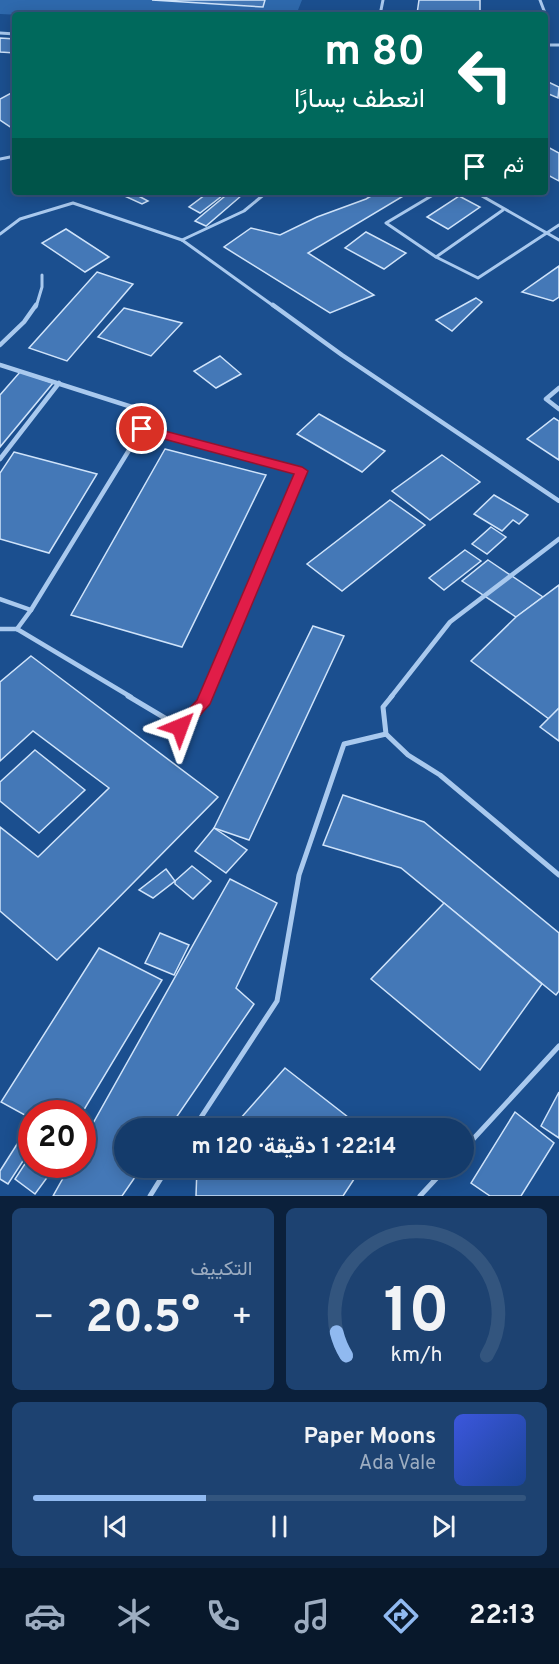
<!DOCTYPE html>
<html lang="ar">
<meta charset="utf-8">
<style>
:root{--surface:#143b6b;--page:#1d4271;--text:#f1f3f6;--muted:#9dadc1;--line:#33557e;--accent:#90b9f0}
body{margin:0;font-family:Overpass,Vazirmatn,sans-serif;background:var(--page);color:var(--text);direction:rtl;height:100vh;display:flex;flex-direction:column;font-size:22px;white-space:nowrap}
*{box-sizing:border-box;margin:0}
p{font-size:20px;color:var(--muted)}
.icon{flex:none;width:33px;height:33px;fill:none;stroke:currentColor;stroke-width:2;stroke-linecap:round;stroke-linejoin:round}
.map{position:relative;height:1196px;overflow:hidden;direction:ltr}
.sheet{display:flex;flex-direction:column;gap:12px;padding:12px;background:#0b203b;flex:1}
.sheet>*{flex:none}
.guide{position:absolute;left:12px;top:12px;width:536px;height:183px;border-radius:6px;box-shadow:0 3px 15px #0003,0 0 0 2px var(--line);direction:rtl;background:#00695c;color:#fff;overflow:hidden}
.speed{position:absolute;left:18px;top:1100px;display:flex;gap:12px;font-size:30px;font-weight:700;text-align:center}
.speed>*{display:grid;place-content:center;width:78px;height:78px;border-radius:50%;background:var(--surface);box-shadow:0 3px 15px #0003,0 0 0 2px var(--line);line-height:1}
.speed .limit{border:9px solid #d22;background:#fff;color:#111}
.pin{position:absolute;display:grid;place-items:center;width:51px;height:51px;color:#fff;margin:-26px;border:3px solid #fff;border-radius:50%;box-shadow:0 2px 6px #0007}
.me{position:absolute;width:66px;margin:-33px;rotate:44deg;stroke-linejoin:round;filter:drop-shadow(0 0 4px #0008)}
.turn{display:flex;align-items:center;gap:21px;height:126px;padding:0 24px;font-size:27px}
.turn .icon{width:78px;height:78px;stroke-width:2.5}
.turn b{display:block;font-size:42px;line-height:51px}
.then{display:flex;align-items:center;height:57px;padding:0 24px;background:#0003;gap:12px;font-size:22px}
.big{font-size:45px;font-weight:700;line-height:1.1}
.sheet .widget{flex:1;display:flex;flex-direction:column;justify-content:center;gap:9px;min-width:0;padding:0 21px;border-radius:9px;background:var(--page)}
.sheet .dial{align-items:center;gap:0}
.dial svg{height:156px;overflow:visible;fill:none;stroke:var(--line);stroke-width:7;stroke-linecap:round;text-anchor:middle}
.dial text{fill:var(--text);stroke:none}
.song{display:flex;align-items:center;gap:18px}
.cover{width:72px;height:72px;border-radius:9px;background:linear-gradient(135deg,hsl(230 70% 55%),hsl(220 70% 35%))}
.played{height:6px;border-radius:3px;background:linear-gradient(90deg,var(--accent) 35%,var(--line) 35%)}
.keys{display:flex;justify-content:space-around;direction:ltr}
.heat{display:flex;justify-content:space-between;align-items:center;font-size:33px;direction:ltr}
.sheet .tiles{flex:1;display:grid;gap:12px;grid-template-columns:1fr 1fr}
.widget:last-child{grid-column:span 2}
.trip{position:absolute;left:114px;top:1118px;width:360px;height:60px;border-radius:30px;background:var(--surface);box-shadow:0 3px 15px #0003,0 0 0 2px var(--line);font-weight:700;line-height:60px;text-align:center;direction:rtl}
.tabs{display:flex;height:96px;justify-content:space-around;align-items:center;background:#08182b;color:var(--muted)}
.tabs .icon{width:42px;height:42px}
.tabs .on{color:var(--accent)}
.tabs b{font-size:27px;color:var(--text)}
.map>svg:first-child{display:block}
.green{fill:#2e69ad}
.building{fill:#4478b7;stroke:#cfe3fa;stroke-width:1.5}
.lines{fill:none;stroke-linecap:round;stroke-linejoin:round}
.lane-far2{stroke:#a9c9ee;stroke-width:3}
.lane-far1{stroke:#a9c9ee;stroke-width:4.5}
.lane{stroke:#a9c9ee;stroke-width:5}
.route{fill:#e11d48;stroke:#92132f;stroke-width:1.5}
</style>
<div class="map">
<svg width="559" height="1196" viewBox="0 0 559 1196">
<rect width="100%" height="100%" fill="#1b4f8f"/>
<!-- green -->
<path class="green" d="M0 0H302L296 15H21L0 14Z"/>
<!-- building -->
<g class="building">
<path d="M152 0H265L263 7Z"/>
<path d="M419 0H480V15L417 14Z"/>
<path d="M0 38 15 39V53L0 52Z"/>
<path d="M544 80 559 87 558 98 544 92Z"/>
<path d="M15 91V130L0 120V99Z"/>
<path d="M544 145 559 153V181L544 173Z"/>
<path d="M131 192 148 201 142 204 118 193Z"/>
<path d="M209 192H227L200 213 189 207Z"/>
<path d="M230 192H241L237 195 241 196 206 226 195 221Z"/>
<path d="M378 192H410L308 253 374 295 330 313 224 247 251 228 280 235 317 217 366 199Z"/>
<path d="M459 196 480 207 448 229 427 217Z"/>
<path d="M66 229 109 257 85 272 42 243Z"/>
<path d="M366 232 406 253 384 269 345 248Z"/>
<path d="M559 266V297L553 301 522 292Z"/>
<path d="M97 272 133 284 67 361 29 348Z"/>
<path d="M476 298 482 302 452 331 436 320Z"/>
<path d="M124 308 182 323 151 356 98 337Z"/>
<path d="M220 356 241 374 216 388 194 371Z"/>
<path d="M20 372 53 383 0 447V395Z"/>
<path d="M319 414 385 451 362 472 297 434Z"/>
<path d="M554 418 559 421V460L527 439Z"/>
<path d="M165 449 266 475 182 647 71 615Z"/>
<path d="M14 452 97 474 49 553 0 539V473Z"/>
<path d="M442 455 480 482 430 520 392 491Z"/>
<path d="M494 495 528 515 519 524 513 520 502 531 474 514Z"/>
<path d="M390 500 425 525 342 591 307 564Z"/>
<path d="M491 527 506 537 487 554 472 544Z"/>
<path d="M465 550 481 561 444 590 429 578Z"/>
<path d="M488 560 543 597 516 617 462 581Z"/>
<path d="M559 585V708L549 719 471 661 516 617Z"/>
<path d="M313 626 344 636 249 840 214 828Z"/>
<path d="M31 656 218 797 57 960 0 911V827L38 857 109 788 33 731 0 761V682Z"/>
<path d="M559 708V741L540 727Z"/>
<path d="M35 750 85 790 39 833 0 801V782Z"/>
<path d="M343 795 424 822 559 933V991L556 995 401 868 323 845Z"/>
<path d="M214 828 247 850 226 873 195 851Z"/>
<path d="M192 866 211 881 193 899 175 884V881Z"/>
<path d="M166 869 175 881 153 898 139 890Z"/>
<path d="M230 879 277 903 236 988 254 1004 169 1128H124V1167H142L122 1196H53L71 1164H82V1143Z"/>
<path d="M444 903 542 984 480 1070 371 979Z"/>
<path d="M160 933 189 945 174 975 145 963Z"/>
<path d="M99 948 162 980 82 1113H32V1119L1 1102Z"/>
<path d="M285 1068 362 1128H232Z"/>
<path d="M559 1092V1138L541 1126Z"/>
<path d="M515 1112 554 1143 521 1196H490L471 1183Z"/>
<path d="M26 1130 32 1134V1147L8 1184 0 1179V1171Z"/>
<path d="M32 1153V1164H57L35 1194 15 1179Z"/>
<path d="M197 1167H362L343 1196H196Z"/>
</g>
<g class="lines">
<!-- lane-far2 -->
<g class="lane-far2">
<path d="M540 0 548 21H544"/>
<path d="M380 15 383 0"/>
<path d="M0 33 15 34"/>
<path d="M544 45H559"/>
<path d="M0 159 15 156"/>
<path d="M438 192 386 223 436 257 478 278 559 225"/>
<path d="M475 192 559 240"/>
<path d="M0 234 20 219 73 203 182 240 275 307"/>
<path d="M182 240 244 211 267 192"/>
<path d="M436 257 503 210"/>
<path d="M36 307 42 287V275"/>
</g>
<!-- lane-far1 -->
<g class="lane-far1">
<path d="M273 305 342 355 559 501"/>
<path d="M0 345 24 322 36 305"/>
<path d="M0 365 135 408 143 418 142 429"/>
<path d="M559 388 546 399 559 409"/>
<path d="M0 459 59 383"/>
<path d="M0 599 31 610"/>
<path d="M0 629H17"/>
<path d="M17 629 131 697"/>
<path d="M17 629 31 610 142 429 302 471 205 697"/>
<path d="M391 697 450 622 559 539"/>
</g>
<!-- lane -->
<g class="lane">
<path d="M128 696 180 727 202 704 205 696"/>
<path d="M392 696 383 707 386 734 408 755 440 775 559 875"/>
<path d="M194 1128 277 1001 299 875 344 744 386 734"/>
<path d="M464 1149 559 1046"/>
<path d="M150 1196 168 1167"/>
<path d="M420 1196 447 1167"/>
</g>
</g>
<!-- route -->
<path class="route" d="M142 425 302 467 308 471 210 704 185 732 180 734 174 732 172 727 197 700 294 474 138 432 136 429Z"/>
</svg>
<div class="speed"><div class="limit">20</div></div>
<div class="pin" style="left:142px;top:429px;background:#d93025"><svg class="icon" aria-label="arrive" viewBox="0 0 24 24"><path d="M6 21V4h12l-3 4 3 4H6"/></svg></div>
<svg class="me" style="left:180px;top:727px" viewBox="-20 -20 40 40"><path d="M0-17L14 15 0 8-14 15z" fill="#e11d48" stroke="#fff" stroke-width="4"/></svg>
<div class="trip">22:14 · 1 دقيقة · 120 m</div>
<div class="guide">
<div class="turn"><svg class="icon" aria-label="left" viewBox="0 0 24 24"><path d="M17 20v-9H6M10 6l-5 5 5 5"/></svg><div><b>80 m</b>انعطف يسارًا</div></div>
<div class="then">ثم<svg class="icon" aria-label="arrive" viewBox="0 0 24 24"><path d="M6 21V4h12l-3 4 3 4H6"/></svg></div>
</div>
</div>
<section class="sheet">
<div class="tiles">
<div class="widget dial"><svg viewBox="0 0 100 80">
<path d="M14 69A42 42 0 1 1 86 69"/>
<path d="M14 69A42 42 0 0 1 9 57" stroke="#90b9f0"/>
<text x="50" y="56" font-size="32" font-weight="700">10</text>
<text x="50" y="72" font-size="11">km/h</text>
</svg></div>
<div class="widget"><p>التكييف</p>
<div class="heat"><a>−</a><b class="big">20.5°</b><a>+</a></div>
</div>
<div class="widget">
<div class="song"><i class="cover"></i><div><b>Paper Moons</b><p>Ada Vale</p></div></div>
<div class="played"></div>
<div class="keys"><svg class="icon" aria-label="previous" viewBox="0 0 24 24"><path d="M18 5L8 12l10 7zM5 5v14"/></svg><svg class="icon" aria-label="pause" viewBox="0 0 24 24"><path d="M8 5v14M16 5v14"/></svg><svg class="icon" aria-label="next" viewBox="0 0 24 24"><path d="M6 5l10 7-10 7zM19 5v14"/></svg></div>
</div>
</div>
</section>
<nav class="tabs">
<b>22:13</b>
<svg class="icon on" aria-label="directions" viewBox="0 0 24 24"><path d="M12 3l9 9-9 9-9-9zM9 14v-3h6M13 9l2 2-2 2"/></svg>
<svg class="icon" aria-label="music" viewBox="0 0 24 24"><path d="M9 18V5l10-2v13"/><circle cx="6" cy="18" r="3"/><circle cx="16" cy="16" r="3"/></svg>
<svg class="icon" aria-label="phone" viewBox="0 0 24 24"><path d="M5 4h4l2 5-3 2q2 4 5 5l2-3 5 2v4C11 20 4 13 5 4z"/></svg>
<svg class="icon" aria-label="climate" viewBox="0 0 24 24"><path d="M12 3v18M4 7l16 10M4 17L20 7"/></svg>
<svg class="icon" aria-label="car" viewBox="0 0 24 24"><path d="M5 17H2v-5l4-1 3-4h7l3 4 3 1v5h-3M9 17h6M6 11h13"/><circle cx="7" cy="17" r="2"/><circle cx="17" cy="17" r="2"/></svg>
</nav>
